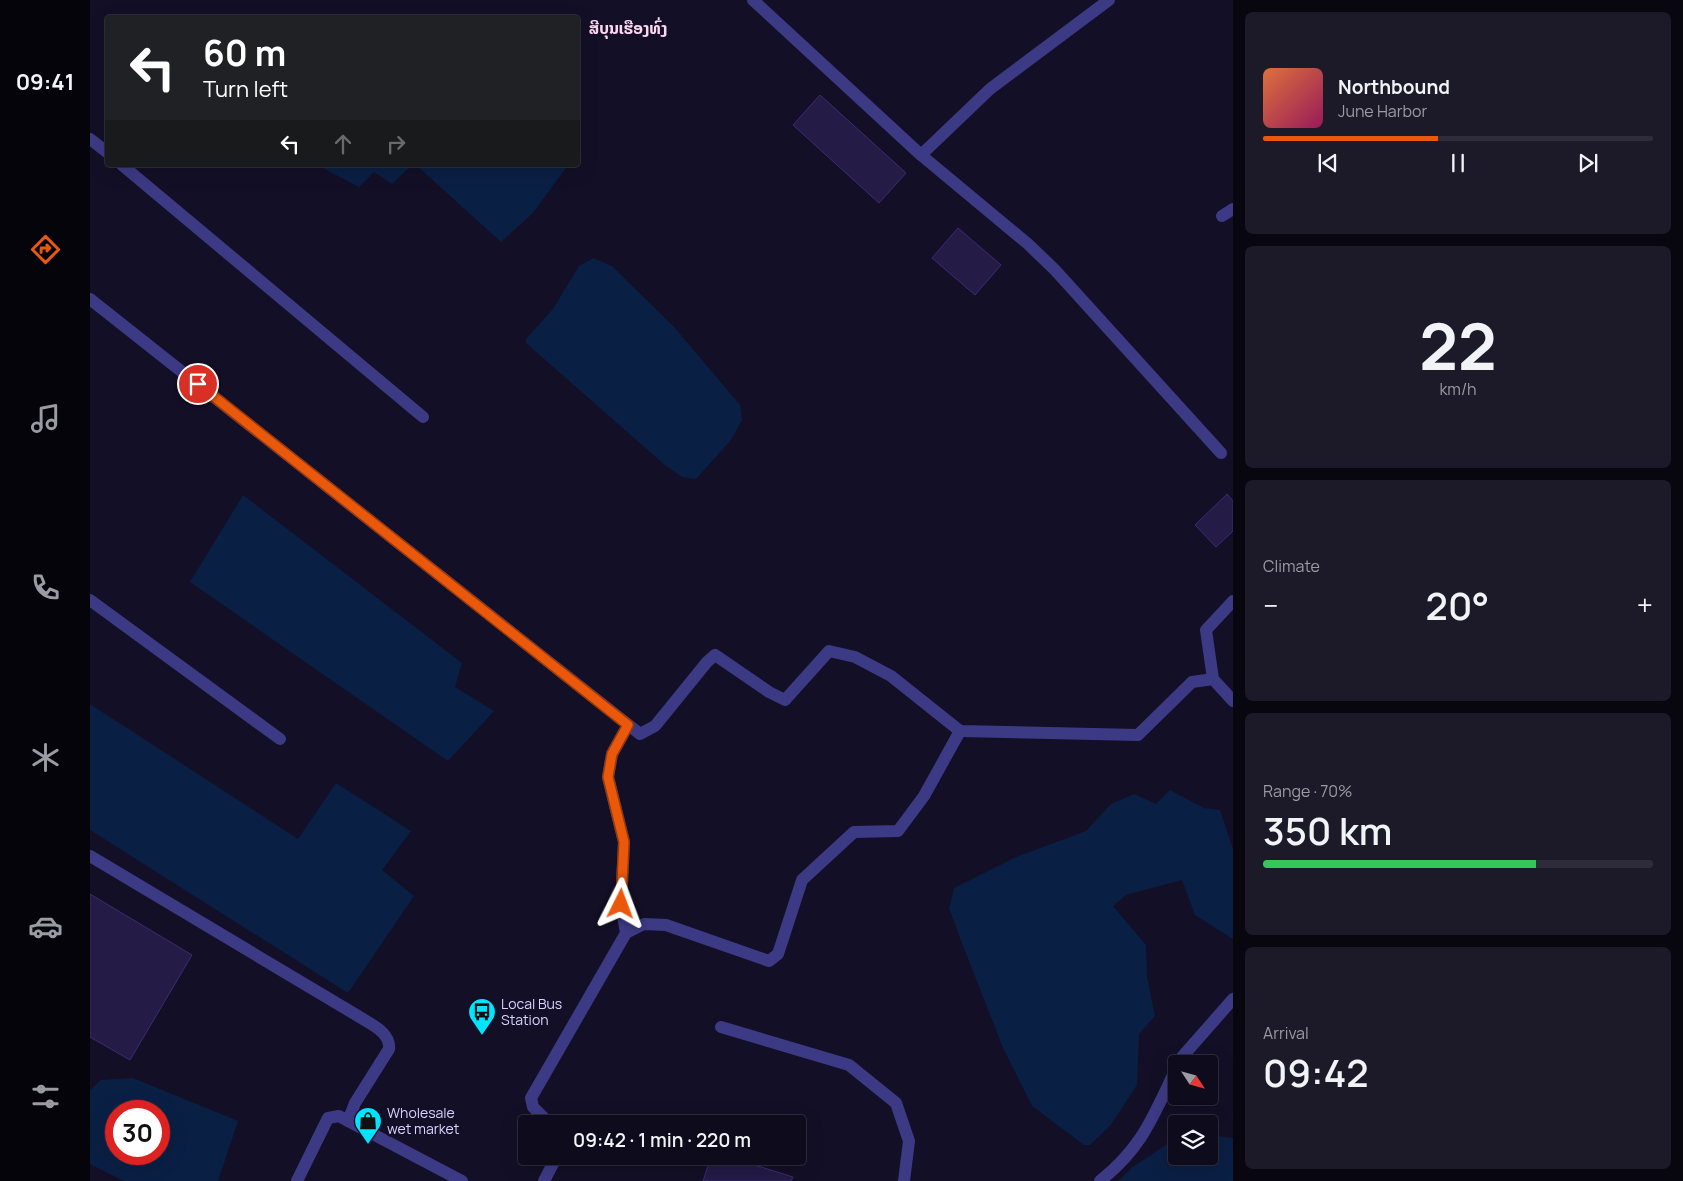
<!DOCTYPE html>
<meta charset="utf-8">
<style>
:root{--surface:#0e0b1c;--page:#1c1929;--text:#f1f3f6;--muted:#9b9ba3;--line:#2e2b3b;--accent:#ea580c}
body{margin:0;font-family:Manrope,"Noto Sans Lao",sans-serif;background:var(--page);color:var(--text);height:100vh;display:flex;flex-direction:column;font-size:19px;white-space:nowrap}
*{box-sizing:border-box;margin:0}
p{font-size:16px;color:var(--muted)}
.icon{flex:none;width:28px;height:28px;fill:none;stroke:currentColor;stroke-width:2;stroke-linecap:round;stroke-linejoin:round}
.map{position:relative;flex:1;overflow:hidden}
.side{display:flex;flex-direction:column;gap:12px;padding:12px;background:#08060f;width:450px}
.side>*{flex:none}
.top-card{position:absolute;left:15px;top:15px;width:475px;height:152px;border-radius:5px;box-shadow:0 5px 20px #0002,0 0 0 1px var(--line);background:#202124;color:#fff;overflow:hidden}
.needle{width:32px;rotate:126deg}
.tools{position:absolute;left:1078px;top:1055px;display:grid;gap:10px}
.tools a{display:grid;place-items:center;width:50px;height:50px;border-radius:5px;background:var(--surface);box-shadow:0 5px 20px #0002,0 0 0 1px var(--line);font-size:25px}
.speed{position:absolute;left:15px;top:1100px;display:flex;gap:10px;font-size:25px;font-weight:700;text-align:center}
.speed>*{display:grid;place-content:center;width:65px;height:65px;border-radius:50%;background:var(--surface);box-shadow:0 5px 20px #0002,0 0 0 1px var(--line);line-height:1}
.speed .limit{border:8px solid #d22;background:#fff;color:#111}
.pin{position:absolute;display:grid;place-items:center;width:42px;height:42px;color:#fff;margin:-21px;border:2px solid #fff;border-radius:50%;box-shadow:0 1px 5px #0007}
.me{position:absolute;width:55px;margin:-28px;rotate:3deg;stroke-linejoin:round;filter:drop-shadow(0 0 4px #0008)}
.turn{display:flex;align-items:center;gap:18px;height:105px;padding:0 15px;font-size:22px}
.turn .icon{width:65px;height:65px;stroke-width:2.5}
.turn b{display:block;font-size:35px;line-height:42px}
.lanes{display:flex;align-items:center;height:48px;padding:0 15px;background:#0003;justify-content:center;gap:25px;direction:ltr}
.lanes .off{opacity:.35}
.big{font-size:38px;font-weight:600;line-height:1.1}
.side .card{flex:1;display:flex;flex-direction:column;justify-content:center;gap:8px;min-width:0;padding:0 18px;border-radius:8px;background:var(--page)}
.side .dial{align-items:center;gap:0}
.dial b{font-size:65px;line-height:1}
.song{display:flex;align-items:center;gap:15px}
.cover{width:60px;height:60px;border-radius:8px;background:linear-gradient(135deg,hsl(20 70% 55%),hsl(330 70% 35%))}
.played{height:5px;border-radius:2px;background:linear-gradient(90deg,var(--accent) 45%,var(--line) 45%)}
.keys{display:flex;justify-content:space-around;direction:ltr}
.heat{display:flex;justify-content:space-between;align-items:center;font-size:28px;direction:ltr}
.charge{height:8px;border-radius:4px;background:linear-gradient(90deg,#34c759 70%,var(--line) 0)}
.trip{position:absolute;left:428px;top:1115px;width:288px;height:50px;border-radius:5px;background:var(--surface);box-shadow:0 5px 20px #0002,0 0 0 1px var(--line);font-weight:600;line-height:50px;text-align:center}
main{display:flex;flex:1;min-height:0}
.tabs{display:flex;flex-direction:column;width:90px;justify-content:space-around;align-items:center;background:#06040b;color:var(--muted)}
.tabs .icon{width:35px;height:35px}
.tabs .on{color:var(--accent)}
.tabs b{font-size:22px;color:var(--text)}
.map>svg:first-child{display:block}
.water{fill:#0a1f44;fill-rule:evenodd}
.building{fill:#241b47;stroke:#3b2d73}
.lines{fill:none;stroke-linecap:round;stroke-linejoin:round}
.lane{stroke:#3d3a85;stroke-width:12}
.street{stroke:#3d3a85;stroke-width:12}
.route-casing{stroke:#983908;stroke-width:12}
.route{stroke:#ea580c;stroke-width:9}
.labels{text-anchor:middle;stroke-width:5;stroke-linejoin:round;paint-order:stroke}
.poi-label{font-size:14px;fill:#d9d4ff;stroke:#130f26;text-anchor:start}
.quarter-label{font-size:16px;font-weight:bold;fill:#ffd6f0;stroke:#130f26}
</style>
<main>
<nav class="tabs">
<b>09:41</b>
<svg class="icon on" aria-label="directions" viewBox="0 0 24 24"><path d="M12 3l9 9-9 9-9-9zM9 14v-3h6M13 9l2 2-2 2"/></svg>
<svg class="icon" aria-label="music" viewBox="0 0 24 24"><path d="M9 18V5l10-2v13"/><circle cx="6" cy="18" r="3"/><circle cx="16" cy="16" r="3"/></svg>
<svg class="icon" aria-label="phone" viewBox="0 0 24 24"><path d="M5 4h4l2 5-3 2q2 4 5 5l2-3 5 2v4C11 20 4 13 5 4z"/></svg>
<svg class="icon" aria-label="climate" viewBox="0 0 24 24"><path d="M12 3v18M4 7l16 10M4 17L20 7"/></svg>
<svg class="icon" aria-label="car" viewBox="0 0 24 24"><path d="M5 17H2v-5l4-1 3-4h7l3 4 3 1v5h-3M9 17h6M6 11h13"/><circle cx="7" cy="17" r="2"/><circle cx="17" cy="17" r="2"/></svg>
<svg class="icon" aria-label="filters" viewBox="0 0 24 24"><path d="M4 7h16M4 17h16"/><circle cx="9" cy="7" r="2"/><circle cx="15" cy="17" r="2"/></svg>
</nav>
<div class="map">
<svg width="1143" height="1181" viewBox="0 0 1143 1181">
<rect width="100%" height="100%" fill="#130f26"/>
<!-- water -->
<g class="water">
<path d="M227 165H322L302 184 284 172 269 187Z"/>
<path d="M326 165H478L443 213 411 242Z"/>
<path d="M503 258 522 266 584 327 650 405 652 420 641 440 606 479 592 477 576 466 436 343V339L463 309 489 266Z"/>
<path d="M153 495 372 663 365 687 404 711 358 761 100 582Z"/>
<path d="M0 704 208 839 246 783 321 831 292 870 324 896 258 993 0 830Z"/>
<path d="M1080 790 1114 808 1130 810 1143 849V939L1105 915 1092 880 1036 895 1023 906 1056 945 1057 977 1065 1016 1049 1034 1047 1085 1020 1126 1000 1145H994L942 1106 913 1048 870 938 859 908 864 888 926 857 996 831 1021 804 1044 794 1066 804Z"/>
<path d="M43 1078 148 1121 128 1181H34L0 1164V1090L11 1080ZM26 1111H69V1154H26Z"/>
<path d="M1119 1135 1143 1138V1181H1028L1043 1167 1086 1138V1156H1119Z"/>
</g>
<!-- building -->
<g class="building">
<path d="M730 95 816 173 789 203 703 125Z"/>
<path d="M868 228 911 265 885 295 842 258Z"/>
<path d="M1137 494 1143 501V531L1126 547 1105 525Z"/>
<path d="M0 894 102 955 40 1060 0 1037Z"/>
<path d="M621 1156H636L703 1177 701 1181H613Z"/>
</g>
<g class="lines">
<!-- lane -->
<g class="lane">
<path d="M0 856 268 1016C280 1024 301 1032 299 1049L265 1103 258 1121 372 1181"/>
<path d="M631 1027 759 1065 806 1103 819 1141 814 1181"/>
<path d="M207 1181 238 1118 249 1116 258 1121"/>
</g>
<!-- street -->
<g class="street">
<path d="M663 0 831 155 938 244 965 270 1131 453"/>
<path d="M0 139 18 153"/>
<path d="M831 155 900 89 1019 0"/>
<path d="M32 165 333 417"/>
<path d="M1132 216 1143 209"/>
<path d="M0 299 550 734 565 726 617 662 625 655 679 692 695 700 739 651 765 657 801 676 870 731 1048 735 1102 682 1123 679"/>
<path d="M0 600 190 739"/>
<path d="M1143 601 1116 630 1123 679 1143 701"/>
<path d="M536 933 531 904 534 842 518 777 522 754 538 725"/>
<path d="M1089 1064 1092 1057 1143 999"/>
<path d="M460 1124 443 1107 441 1098 536 933 554 924 576 925 679 961 688 954 712 880 764 832 808 831 834 796 870 731"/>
<path d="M454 1181 467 1156"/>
<path d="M1010 1181C1053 1147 1063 1116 1086 1069"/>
</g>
</g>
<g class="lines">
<defs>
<path id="route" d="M108 384 538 725 522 754 518 777 534 842 531 904"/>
</defs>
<!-- route casing -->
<use href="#route" class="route-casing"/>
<!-- route -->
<use href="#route" class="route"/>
</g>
<!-- icons -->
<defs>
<symbol id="bus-pin" viewBox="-11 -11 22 30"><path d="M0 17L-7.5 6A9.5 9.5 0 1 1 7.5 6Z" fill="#00e5ff" stroke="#130f26"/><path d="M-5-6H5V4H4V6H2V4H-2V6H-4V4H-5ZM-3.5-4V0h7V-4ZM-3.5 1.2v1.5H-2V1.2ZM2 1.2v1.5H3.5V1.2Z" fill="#111"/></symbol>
<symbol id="shop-pin" viewBox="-11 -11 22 30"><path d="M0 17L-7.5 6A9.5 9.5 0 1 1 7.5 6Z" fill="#00e5ff" stroke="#130f26"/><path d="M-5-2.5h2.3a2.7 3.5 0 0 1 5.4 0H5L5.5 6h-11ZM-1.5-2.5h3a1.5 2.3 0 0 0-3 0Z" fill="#111"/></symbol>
</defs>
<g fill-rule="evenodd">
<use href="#bus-pin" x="376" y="996" width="32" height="43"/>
<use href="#shop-pin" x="262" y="1105" width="32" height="43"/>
</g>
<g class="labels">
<!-- poi labels -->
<g class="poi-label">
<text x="411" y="1009">Local Bus<tspan x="411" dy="16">Station</tspan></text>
<text x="297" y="1118">Wholesale<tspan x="297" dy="16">wet market</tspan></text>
</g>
<!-- quarter labels -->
<g class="quarter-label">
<text x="538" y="34">ສີບຸນເຮືອງທົ່ງ</text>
</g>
</g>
</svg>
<div class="tools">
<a><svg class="needle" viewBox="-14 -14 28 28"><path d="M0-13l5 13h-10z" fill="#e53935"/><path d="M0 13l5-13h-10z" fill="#9b9ba3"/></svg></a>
<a><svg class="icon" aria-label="layers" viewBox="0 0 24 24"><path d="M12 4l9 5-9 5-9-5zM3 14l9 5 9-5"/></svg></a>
</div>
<div class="speed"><div class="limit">30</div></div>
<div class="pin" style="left:108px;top:384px;background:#d93025"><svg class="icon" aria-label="arrive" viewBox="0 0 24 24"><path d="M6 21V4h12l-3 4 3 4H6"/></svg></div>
<svg class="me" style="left:531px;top:904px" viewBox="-20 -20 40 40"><path d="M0-17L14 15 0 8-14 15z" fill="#ea580c" stroke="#fff" stroke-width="4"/></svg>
<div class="trip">09:42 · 1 min · 220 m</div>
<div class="top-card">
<div class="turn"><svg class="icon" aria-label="left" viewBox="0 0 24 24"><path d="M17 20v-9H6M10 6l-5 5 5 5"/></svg><div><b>60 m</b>Turn left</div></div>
<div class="lanes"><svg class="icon" aria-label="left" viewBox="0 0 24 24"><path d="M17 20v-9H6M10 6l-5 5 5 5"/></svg><svg class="icon off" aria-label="ahead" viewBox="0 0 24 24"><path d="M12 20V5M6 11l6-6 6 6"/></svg><svg class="icon off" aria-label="right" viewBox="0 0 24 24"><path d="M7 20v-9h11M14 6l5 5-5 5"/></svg></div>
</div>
</div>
<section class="side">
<div class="card">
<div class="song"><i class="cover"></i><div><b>Northbound</b><p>June Harbor</p></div></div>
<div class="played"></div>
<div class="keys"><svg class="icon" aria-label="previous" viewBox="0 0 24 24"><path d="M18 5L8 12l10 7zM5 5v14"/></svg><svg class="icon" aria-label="pause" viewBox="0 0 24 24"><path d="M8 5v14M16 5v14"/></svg><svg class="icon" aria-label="next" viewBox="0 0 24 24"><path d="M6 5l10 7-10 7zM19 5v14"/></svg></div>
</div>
<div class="card dial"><b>22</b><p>km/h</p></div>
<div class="card"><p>Climate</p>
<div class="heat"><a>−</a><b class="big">20°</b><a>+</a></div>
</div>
<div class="card"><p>Range · 70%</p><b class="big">350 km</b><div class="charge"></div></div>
<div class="card"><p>Arrival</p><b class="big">09:42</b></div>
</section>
</main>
